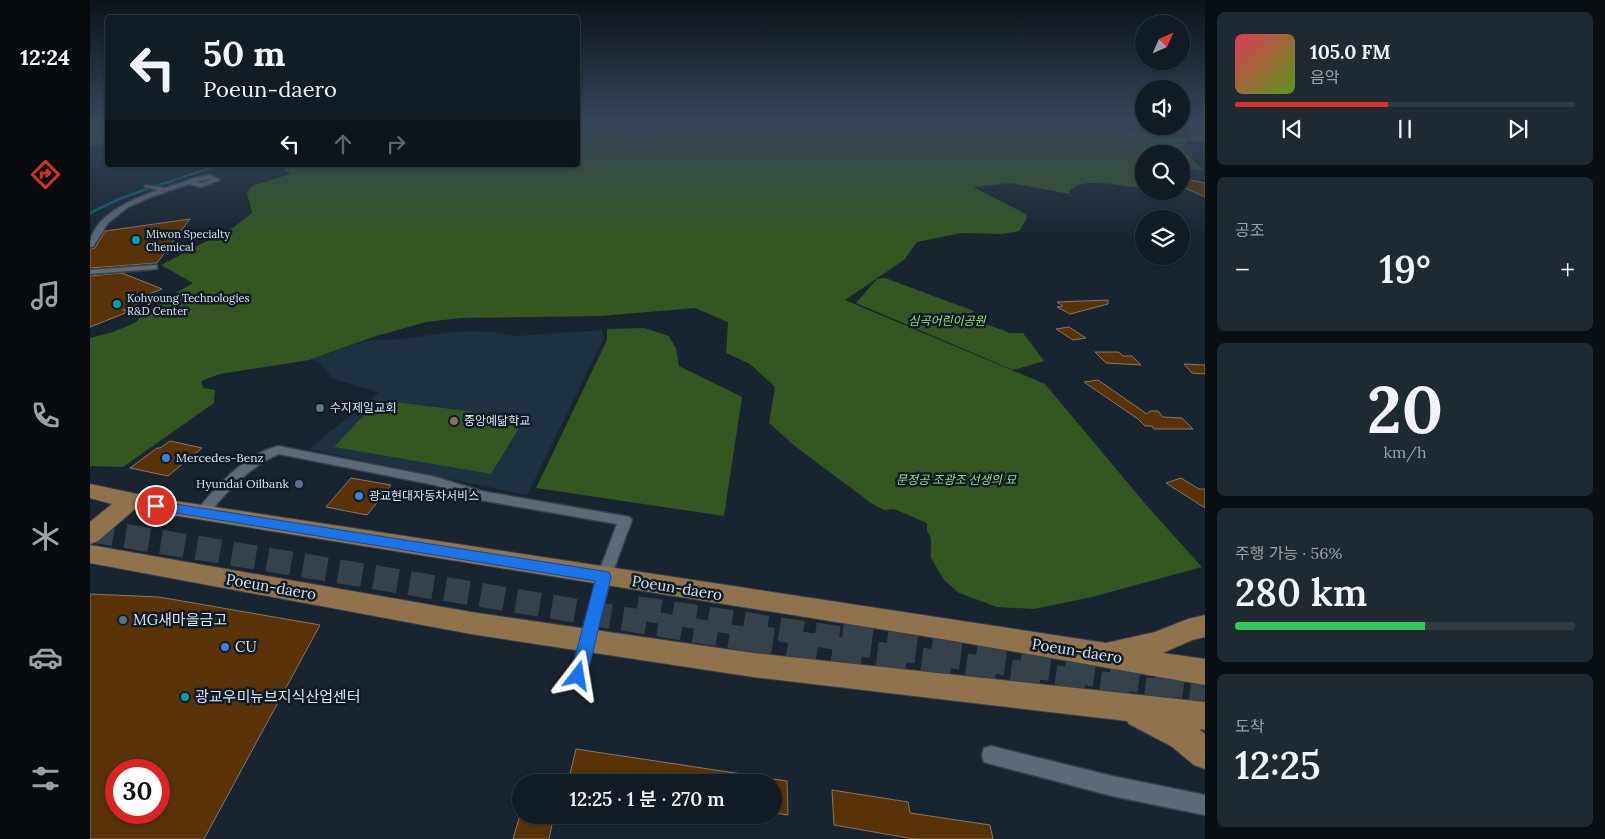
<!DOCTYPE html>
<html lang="ko">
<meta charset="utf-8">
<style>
:root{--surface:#121c24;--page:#1f2931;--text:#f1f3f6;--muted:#9ca1a6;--line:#313a41;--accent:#d93025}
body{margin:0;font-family:Lora,"Noto Sans KR",serif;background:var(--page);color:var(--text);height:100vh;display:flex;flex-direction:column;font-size:19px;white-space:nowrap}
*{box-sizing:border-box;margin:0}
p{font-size:16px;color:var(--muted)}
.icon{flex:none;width:28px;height:28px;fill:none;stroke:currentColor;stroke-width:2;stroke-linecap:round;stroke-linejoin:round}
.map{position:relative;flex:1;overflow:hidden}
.side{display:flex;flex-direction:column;gap:12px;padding:12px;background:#0a0f14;width:400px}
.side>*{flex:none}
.guide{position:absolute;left:15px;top:15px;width:475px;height:152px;border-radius:5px;box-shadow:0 1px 4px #0004,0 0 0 1px var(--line);background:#121c24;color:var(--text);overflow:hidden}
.needle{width:32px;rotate:45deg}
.fabs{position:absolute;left:1045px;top:15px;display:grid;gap:10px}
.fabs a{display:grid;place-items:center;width:55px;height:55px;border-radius:50%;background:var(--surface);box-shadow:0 1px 4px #0004,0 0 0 1px var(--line);font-size:25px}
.speed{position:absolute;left:15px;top:759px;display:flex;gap:10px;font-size:25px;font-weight:700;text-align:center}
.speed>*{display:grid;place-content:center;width:65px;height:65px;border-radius:50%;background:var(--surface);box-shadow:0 1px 4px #0004,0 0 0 1px var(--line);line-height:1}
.speed .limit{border:8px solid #d22;background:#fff;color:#111}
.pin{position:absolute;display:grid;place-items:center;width:42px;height:42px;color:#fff;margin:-21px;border:2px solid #fff;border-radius:50%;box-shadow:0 1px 5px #0007}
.me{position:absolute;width:55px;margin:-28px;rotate:14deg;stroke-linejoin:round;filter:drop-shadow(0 0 4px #0008)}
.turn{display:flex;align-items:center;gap:18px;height:105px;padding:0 15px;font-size:22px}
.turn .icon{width:65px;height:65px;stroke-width:2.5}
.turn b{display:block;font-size:35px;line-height:42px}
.lanes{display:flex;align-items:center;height:48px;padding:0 15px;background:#0003;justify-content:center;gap:25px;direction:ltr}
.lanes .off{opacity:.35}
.big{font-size:38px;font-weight:600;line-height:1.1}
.side .tile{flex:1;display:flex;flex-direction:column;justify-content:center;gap:8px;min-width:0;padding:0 18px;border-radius:8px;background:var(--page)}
.side .dial{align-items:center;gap:0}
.dial b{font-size:65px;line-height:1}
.song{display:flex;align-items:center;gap:15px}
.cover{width:60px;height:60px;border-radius:8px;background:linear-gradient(135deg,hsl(350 70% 55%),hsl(90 70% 35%))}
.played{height:5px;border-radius:2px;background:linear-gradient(90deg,var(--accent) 45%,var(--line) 45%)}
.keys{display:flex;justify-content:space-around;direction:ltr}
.heat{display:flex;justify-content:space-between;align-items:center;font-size:28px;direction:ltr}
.charge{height:8px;border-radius:4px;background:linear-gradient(90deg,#34c759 56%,var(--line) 0)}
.trip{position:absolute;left:422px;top:774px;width:270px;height:50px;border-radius:25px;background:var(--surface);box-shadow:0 1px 4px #0004,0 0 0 1px var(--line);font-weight:600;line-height:50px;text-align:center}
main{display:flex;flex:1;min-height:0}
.tab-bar{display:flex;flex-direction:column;width:90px;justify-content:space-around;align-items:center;background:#070b0e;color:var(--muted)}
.tab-bar .icon{width:35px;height:35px}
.tab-bar .on{color:var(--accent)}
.tab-bar b{font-size:22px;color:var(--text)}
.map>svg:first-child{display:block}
.built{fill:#1e3140}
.green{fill:#345621}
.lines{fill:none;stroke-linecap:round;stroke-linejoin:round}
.stream-far1{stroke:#0a5f71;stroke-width:2}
.stream{stroke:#0a5f71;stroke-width:2.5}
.building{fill:#593207;stroke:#857568;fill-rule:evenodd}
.primary-tunnel-far1{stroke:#35424c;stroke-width:24;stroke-dasharray:24 12;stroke-linecap:butt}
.primary-tunnel{stroke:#35424c;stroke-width:30;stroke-dasharray:30 15;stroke-linecap:butt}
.minor-casing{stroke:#37414b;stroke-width:3}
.primary-casing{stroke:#37414b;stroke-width:2}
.minor{fill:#5b6a77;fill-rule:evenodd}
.primary{fill:#90724c;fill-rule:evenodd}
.route{fill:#1a73e8;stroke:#114b97}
.culture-dot{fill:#0f9aa8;stroke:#0f1b26;stroke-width:2}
.worship-dot{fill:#6b7280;stroke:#0f1b26;stroke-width:2}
.education-dot{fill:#8d6e63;stroke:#0f1b26;stroke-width:2}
.shop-dot{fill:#3f7fe0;stroke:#0f1b26;stroke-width:2}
.service-dot{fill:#5c6f8a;stroke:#0f1b26;stroke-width:2}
.labels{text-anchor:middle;stroke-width:5;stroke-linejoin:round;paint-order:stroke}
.far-poi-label{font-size:11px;fill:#dce4ec;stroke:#0f1b26;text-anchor:start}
.park-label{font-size:12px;font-style:italic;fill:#97de71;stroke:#0f1b26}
.poi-label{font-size:12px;fill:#dce4ec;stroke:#0f1b26;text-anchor:start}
.near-street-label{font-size:15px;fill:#dce4ec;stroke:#0f1b26}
.near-poi-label{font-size:15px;fill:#dce4ec;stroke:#0f1b26;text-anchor:start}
</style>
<main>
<nav class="tab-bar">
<b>12:24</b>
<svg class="icon on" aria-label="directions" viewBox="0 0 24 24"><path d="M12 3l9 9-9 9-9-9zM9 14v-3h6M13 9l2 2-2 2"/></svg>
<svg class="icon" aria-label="music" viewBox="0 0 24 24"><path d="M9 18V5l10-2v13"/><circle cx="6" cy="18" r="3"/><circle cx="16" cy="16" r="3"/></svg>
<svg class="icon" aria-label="phone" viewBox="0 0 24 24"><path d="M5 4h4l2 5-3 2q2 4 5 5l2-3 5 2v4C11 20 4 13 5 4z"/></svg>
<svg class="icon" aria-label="climate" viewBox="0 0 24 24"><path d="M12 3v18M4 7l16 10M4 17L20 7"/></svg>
<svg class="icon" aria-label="car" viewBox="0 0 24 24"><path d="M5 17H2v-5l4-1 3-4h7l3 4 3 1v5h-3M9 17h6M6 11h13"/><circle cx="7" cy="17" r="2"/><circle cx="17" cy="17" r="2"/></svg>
<svg class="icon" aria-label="filters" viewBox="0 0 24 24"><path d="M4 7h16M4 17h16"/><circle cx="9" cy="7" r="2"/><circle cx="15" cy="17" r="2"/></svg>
</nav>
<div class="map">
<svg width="1115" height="839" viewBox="0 0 1115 839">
<rect width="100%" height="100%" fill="#182530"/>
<!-- built -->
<path class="built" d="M513 330V340L437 495 219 449 289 392 243 379 230 364 223 359 260 346 281 340 314 339 362 332 393 331 427 336Z"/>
<!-- green -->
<g class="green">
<path d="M0 122H17V143L0 146Z"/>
<path d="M578 122H1005L1042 132 1100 138 1101 135 1097 131 1115 134V142L1099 140 1091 148 1113 170 1091 168V154H1054V188C1034 187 995 176 980 190V194L921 183 883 187 936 214 937 218 929 231 912 234 871 233 827 242 814 260 755 300 955 384 1058 507 1112 567 1002 597 944 609 907 607 869 593 854 580 841 558V538L837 531V523L804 509 794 510 781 503 706 447 679 423 685 387 660 364 636 353 638 322 605 308 510 316 371 318 336 322 283 337 219 360 130 374 111 381 113 388 125 390 124 403 33 467 0 466V338L23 332 45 323 59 309 103 283 71 265 144 227 162 213 157 193 162 186 200 174 191 165H488V125L556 130Z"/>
<path d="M795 278 884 311 877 317 920 333H933L954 361 923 370 766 303 787 279Z"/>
<path d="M554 328 579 336 586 349 589 366 652 397 634 516 446 488 517 340V329Z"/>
<path d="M288 400 435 418 401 474 244 447Z"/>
</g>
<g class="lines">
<!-- stream-far1 -->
<path class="stream-far1" d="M73 184 128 165"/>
<!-- stream -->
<path class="stream" d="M0 213 29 199 77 182"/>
</g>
<!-- building -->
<g class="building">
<path d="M1091 178 1115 183V197L1091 186Z"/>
<path d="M100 219 67 263 0 268V249L5 248 15 231Z"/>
<path d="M32 273 72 289 59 294 65 297 33 310 38 312 0 327V276Z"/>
<path d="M1018 300V304L980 314 967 307 973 306 967 302Z"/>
<path d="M979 327 996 338 983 340 966 329Z"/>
<path d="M1005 352H1029L1033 356H1042L1051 365 1016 363Z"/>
<path d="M1094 364 1115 365V374L1102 373Z"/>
<path d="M1008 380 1057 414 1060 411H1068L1073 417 1092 418 1103 429H1064L1062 426H1055L1048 419 994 382Z"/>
<path d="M80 441 112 448 78 476 40 468 67 448H70Z"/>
<path d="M261 478 301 485 277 515 236 507Z"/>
<path d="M1091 478 1109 489H1115V508L1076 483Z"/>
<path d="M0 594 69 597 230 625 114 839H0ZM26 770H69V812H26Z"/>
<path d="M486 749 672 777 671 782H478Z"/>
<path d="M684 779 697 781 698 815 684 813Z"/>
<path d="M742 790 818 802 820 813 900 825 903 839H824L744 825Z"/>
<path d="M430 815H464L459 839H423Z"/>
</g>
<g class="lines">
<!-- primary-tunnel-far1 -->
<g class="primary-tunnel-far1">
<path d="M0 530 662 640"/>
<path d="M547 608 761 640"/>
</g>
<!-- primary-tunnel -->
<g class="primary-tunnel">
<path d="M653 639 1115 700"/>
<path d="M752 639 1115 686"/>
</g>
<defs>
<g id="minor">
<path d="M120 175 130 180 111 187 99 184 61 197 38 207 18 223 3 247H0C0 216 43 199 68 190L55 187V185L75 188 105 178ZM119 179 121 180 111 183 106 182Z"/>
<path d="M64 265H67V269L0 274V270Z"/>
<path d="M188 446 346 477 391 491 540 517 542 520 521 577 494 681 488 684 482 681 480 676 507 577 527 524 390 500 345 485 189 454C159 467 137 491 117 516L112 518 107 516 105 513 107 510C129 484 154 455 188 446Z"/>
<path d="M901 746 1022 776 1115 795V815L1022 796 901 764 894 762 892 755 894 748Z"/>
</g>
<g id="primary">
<path d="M0 484 66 498 1016 643 1065 632 1098 619 1115 615V637L1102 640 1073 653 1115 659V685L864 641 45 509 8 541 0 544V522L22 504 0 498Z"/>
<path d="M0 545 381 612 663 653 1115 702V730L1109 729 1115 734V769L1104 765 1081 746 1039 724 1037 721 663 677 381 634 0 563Z"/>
</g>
</defs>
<!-- minor casing -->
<use href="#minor" class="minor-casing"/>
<!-- primary casing -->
<use href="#primary" class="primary-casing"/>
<!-- minor -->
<use href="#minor" class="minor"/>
<!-- primary -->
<use href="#primary" class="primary"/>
</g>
<!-- sky -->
<linearGradient id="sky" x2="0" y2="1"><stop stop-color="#0d141a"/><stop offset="0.51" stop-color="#374659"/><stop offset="1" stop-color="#374659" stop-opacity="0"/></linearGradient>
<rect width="1115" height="240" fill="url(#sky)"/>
<!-- route -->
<path class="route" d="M66 501 519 572 521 577 497 676 494 681 488 683 482 681 480 676 505 581 61 509 59 506 61 503Z"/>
<!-- markers -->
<g class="culture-dot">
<circle cx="46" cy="240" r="5"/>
<circle cx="27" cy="304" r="5"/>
<circle cx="95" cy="697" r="5"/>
</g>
<circle class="worship-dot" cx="230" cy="408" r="5"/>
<circle class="education-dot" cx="364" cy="421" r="5"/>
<g class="shop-dot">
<circle cx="76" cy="458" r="5"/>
<circle cx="269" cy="496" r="5"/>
<circle cx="135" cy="647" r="5"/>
</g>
<g class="service-dot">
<circle cx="209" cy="484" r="5"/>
<circle cx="33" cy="620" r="5"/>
</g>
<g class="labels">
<!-- far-poi labels -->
<g class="far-poi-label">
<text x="56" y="238">Miwon Specialty<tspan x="56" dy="13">Chemical</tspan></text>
<text x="37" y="302">Kohyoung Technologies<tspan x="37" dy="13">R&amp;D Center</tspan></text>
</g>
<!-- park labels -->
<g class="park-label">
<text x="857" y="325">심곡어린이공원</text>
<text x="866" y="484">문정공 조광조 선생의 묘</text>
</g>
<!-- poi labels -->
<g class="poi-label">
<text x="240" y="412">수지제일교회</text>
<text x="374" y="425">중앙예닮학교</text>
<text x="86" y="462">Mercedes-Benz</text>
<text x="199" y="488" text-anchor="end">Hyundai Oilbank</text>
<text x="279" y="500">광교현대자동차서비스</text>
</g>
<!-- near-street labels -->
<g class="near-street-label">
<text transform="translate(181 587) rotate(10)" y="5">Poeun-daero</text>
<text transform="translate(587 588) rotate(9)" y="5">Poeun-daero</text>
<text transform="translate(987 651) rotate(9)" y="5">Poeun-daero</text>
</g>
<!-- near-poi labels -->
<g class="near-poi-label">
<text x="43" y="625">MG새마을금고</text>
<text x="145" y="652">CU</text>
<text x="105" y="702">광교우미뉴브지식산업센터</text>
</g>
</g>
</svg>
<div class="fabs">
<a><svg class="needle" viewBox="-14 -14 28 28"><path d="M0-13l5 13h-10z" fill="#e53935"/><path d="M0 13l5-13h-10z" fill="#9ca1a6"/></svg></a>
<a><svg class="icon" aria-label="sound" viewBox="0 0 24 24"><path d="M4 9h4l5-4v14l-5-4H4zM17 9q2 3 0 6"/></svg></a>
<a><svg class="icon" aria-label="search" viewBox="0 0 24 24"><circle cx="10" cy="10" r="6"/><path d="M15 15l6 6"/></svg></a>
<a><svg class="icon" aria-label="layers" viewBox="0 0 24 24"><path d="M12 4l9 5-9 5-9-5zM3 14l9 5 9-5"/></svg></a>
</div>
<div class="speed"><div class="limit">30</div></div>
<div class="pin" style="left:66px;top:506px;background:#d93025"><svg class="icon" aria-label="arrive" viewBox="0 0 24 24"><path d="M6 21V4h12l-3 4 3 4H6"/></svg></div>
<svg class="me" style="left:488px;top:676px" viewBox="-20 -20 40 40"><path d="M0-17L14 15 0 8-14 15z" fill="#1a73e8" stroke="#fff" stroke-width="4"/></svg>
<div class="trip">12:25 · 1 분 · 270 m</div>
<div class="guide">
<div class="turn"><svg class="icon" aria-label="left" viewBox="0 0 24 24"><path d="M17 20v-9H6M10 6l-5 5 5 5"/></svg><div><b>50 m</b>Poeun-daero</div></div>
<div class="lanes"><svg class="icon" aria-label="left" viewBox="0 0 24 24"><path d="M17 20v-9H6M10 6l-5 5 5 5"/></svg><svg class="icon off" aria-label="ahead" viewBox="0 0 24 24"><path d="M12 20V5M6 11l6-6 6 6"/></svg><svg class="icon off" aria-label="right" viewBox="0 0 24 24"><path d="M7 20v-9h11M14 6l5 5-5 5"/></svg></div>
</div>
</div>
<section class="side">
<div class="tile">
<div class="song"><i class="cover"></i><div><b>105.0 FM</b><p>음악</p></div></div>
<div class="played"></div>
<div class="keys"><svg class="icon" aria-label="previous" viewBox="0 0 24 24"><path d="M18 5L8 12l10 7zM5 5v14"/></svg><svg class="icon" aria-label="pause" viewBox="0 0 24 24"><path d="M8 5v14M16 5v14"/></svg><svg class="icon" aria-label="next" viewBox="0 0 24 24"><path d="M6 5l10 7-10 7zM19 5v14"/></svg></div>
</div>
<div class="tile"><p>공조</p>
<div class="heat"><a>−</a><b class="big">19°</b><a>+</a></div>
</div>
<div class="tile dial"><b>20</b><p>km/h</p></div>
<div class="tile"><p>주행 가능 · 56%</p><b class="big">280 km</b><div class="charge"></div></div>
<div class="tile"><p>도착</p><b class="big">12:25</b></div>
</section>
</main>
